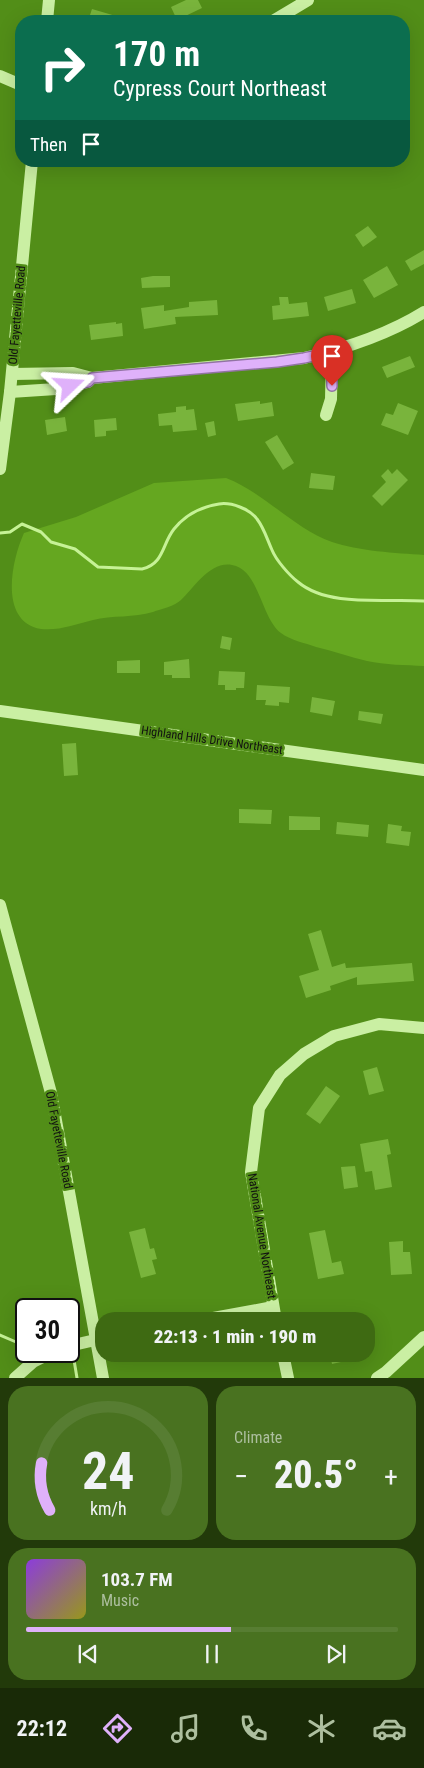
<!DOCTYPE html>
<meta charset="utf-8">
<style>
:root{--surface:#3e6a12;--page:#497220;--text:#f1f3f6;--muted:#adbf9f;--line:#577d32;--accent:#dfb1fa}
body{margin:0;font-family:"Roboto Condensed",sans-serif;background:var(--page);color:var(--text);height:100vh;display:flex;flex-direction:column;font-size:19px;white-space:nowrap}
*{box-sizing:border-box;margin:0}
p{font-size:16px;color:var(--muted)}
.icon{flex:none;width:28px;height:28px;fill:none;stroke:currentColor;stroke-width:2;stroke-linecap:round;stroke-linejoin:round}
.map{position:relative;height:1378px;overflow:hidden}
.details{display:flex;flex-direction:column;gap:8px;padding:8px;background:#223a0a;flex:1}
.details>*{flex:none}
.banner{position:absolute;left:15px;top:15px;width:395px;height:152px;border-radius:20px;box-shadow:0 5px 20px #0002;background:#0b6e4f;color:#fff;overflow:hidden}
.speed{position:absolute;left:15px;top:1298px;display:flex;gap:10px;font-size:25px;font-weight:700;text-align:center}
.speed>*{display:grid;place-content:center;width:65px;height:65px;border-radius:50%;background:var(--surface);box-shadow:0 5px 20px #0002;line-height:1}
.speed .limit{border:2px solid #111;border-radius:8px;background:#fff;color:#111}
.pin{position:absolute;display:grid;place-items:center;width:42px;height:42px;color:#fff;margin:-51px -21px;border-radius:50% 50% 50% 0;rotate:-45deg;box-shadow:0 0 5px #0007}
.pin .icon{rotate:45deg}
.me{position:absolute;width:55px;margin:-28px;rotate:70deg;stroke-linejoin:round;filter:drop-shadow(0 0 4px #0008)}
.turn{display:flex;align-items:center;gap:18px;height:105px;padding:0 15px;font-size:22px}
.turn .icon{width:65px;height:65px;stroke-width:2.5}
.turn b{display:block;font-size:35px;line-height:42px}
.then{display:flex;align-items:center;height:48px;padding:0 15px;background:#0003;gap:10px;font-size:19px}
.big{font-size:38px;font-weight:800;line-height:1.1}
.details .tile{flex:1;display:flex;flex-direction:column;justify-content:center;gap:8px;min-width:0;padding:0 18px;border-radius:20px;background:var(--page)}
.details .dial{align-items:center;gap:0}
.dial svg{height:130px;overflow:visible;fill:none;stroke:var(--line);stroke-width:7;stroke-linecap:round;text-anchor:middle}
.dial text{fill:var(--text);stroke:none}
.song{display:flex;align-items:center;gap:15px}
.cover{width:60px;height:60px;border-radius:8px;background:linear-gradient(135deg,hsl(270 70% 55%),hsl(60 70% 35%))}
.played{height:5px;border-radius:2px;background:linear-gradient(90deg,var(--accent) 55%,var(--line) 55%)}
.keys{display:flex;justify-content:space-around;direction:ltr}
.heat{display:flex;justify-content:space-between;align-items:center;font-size:28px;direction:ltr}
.details .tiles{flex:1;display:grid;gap:8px;grid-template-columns:1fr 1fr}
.tile:last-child{grid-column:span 2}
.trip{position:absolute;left:95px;top:1312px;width:280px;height:50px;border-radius:20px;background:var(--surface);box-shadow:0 5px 20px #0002;font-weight:800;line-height:50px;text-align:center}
.dock{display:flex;height:80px;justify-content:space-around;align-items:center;background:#192a07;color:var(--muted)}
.dock .icon{width:35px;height:35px}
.dock .active{color:var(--accent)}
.dock b{font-size:22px;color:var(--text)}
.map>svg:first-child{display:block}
.green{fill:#65a720}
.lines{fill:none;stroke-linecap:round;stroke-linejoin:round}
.stream{stroke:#c6f296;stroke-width:3}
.building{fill:#79b43c}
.minor{stroke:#caefa3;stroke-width:12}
.route-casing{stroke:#9173a2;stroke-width:12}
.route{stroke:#dfb1fa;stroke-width:9}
.labels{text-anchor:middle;stroke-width:5;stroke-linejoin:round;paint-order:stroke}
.street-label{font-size:12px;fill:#111;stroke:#528e18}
</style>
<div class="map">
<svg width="424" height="1378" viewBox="0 0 424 1378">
<rect width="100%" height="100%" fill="#528e18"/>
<!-- green -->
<path class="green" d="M226 478C265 493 293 528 332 542 358 551 396 553 424 555V666C406 665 385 665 367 661 350 657 333 651 316 647 305 643 290 640 281 633 261 618 259 569 232 565 210 561 194 588 181 600 175 606 161 609 153 612 134 618 112 615 93 620 76 624 59 631 41 629 0 622 10 564 24 533L76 517 154 483Z"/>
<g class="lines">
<!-- stream -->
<g class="stream">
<path d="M0 533 10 532 22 524 41 532 51 542 75 549 98 567 142 569C164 564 162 544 174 529 186 514 200 507 219 504 231 502 250 509 257 519 264 528 267 539 272 550 276 560 289 575 298 582 329 608 386 598 424 601"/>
<path d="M0 1335 16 1342 26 1334"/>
<path d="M73 1354 77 1378"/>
</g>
</g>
<!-- building -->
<g class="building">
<path d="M186 0H198L202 8 177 20 171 7Z"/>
<path d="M92 9 126 19V21H88Z"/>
<path d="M368 226 377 237 363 247 355 235Z"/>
<path d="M424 250V264L411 271 405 261Z"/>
<path d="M387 266 398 285 374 298 363 280Z"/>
<path d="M153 276H170V287L142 288 141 278Z"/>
<path d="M352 289 356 303 328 311 324 297Z"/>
<path d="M279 297H288L289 304 307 302 309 316 273 320 272 306 280 305Z"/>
<path d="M217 300 218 315 175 317 176 324 144 329 141 308 164 305V311L189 307V302Z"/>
<path d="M116 322V324L122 323 123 336 91 340 89 325Z"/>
<path d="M410 356 415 367 387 378 382 367Z"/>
<path d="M260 401V404L272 402 274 416 238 421 235 404Z"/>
<path d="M398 403 418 411 408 435 381 425 386 413 393 415Z"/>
<path d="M186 406V410L194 409 197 430 173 432 172 425 159 426 158 414 176 412V407Z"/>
<path d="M65 417 67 431 47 435 45 420Z"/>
<path d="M116 418 117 430 106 431V436L95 437 94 420Z"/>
<path d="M214 421 216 435 208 437 205 423Z"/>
<path d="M277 435 294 463 283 470 265 442Z"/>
<path d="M388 469 392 474 397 469 408 480 382 506 372 496 386 482 381 476Z"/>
<path d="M311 473 335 476 333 490 309 488Z"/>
<path d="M222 636 232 638 230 650 220 648Z"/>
<path d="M189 659 190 678H172V675H164V662Z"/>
<path d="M140 660V673H117V661Z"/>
<path d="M219 671 245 672 244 688H236V690H225V685H218Z"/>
<path d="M257 685 290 687 289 703 279 702V706L265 705 266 700H256Z"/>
<path d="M312 697 335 701 332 716 310 712Z"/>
<path d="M359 711 383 714 381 724 358 720Z"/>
<path d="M76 743 78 775 64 776 62 744Z"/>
<path d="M239 809 272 810 271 824 239 823Z"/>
<path d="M289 816 320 817V830H289Z"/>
<path d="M337 822 369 825 368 837 336 834Z"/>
<path d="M388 824 402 826 401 831 411 832 409 846 386 843Z"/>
<path d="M321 930 332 967 345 963 346 968 412 963 414 981 357 985V977L330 986 331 990 306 998 299 976 319 970 308 934Z"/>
<path d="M377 1067 384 1091 369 1095 363 1071Z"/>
<path d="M326 1086 340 1096 320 1124 306 1114Z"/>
<path d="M388 1139 391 1154 387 1155 392 1187 375 1190 372 1171 365 1172 360 1144Z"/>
<path d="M355 1166 358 1187 344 1189 341 1167Z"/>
<path d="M145 1228 150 1249 154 1248 157 1259 152 1260 156 1274 141 1278 129 1232Z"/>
<path d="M325 1230 332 1263 341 1261 344 1274 318 1279 309 1233Z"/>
<path d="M403 1241V1252H410L412 1274 391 1275 389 1242Z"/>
<path d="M330 1354H363V1357L332 1364Z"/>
</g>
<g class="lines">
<!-- minor -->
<g class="minor">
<path d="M47 21 49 0"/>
<path d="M273 21 308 0"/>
<path d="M0 76 21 85"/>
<path d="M12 374 73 373 92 378 304 358C347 348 387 335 424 312"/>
<path d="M10 392 56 389 88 382 92 378"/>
<path d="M326 415 331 399 332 352"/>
<path d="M0 469 10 392 32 161"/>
<path d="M0 711 424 770"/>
<path d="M0 905 51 1093 103 1378"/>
<path d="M197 1321 273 1307"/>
<path d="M276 1321 251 1172 259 1108 280 1075 304 1054 334 1036 379 1024 424 1028"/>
<path d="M69 1346 104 1338"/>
<path d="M283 1354 288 1378"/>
<path d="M15 1378 33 1362 55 1351"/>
<path d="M377 1378 386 1372 424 1337"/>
</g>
</g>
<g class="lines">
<defs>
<path id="route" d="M70 386 88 382 92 378 277 362 304 358 332 352V386"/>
</defs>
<!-- route casing -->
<use href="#route" class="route-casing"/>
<!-- route -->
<use href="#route" class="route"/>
</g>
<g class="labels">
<!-- street labels -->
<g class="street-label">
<text transform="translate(17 315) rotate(-85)" y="4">Old Fayetteville Road</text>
<text transform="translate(212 740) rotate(8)" y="4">Highland Hills Drive Northeast</text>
<text transform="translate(59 1140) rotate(79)" y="4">Old Fayetteville Road</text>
<text transform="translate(262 1236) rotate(81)" y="4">National Avenue Northeast</text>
</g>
</g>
</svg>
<div class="speed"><div class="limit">30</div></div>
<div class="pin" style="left:332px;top:386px;background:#d93025"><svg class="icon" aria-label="arrive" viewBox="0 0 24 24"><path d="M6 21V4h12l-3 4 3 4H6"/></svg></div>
<svg class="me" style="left:70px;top:386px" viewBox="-20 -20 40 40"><path d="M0-17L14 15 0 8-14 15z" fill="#dfb1fa" stroke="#fff" stroke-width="4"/></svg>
<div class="trip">22:13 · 1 min · 190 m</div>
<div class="banner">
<div class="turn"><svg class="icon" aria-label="right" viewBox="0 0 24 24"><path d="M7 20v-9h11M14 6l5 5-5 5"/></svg><div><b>170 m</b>Cypress Court Northeast</div></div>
<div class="then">Then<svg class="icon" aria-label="arrive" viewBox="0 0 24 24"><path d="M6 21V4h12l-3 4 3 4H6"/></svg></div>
</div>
</div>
<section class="details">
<div class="tiles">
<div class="tile dial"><svg viewBox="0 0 100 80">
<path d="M14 69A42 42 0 1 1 86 69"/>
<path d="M14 69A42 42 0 0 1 9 40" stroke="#dfb1fa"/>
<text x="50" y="56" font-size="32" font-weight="700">24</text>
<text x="50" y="72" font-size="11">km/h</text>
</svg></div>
<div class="tile"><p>Climate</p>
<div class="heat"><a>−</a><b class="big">20.5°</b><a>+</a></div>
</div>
<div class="tile">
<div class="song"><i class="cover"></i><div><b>103.7 FM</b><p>Music</p></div></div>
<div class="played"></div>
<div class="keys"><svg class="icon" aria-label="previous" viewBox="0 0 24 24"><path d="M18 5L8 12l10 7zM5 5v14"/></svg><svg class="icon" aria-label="pause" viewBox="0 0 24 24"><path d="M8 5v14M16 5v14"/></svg><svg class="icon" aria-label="next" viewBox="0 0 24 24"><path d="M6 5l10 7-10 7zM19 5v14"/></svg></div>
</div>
</div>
</section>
<nav class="dock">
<b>22:12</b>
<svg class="icon active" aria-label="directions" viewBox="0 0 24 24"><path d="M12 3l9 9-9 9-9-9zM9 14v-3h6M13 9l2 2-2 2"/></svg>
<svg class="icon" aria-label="music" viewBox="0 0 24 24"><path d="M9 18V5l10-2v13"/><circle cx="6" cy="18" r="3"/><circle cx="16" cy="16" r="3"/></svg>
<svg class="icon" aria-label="phone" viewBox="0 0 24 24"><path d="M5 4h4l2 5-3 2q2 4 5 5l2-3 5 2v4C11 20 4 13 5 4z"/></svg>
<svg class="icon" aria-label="climate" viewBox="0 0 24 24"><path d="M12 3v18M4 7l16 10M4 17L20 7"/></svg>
<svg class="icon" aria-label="car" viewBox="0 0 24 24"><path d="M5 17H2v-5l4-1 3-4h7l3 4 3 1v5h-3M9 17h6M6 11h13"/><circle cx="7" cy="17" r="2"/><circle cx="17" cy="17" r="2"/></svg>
</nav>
